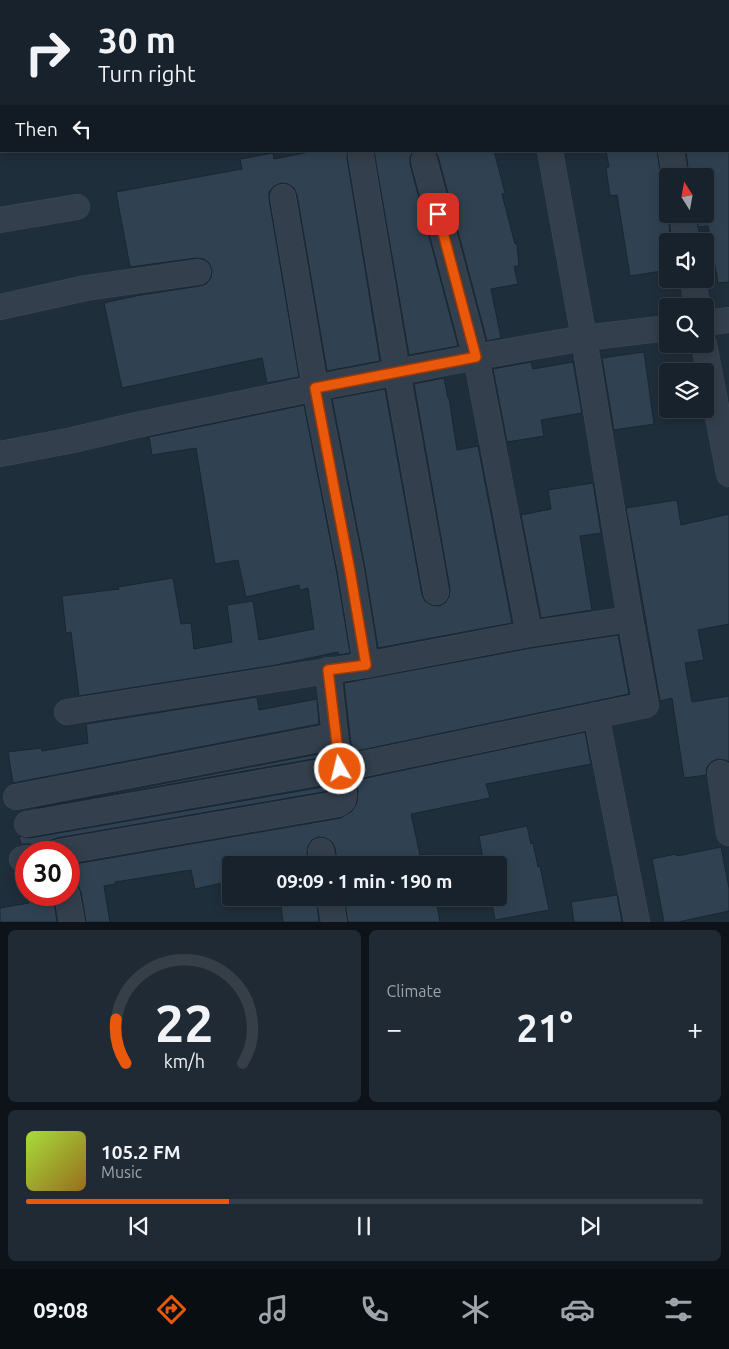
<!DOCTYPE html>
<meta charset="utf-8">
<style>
:root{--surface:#17222c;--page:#202a34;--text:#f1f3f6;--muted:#9ea4a9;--line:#363f48;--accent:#ea580c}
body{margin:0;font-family:Ubuntu,sans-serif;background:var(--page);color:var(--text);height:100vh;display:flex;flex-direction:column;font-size:19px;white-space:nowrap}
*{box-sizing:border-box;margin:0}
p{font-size:16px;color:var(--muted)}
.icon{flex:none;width:28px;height:28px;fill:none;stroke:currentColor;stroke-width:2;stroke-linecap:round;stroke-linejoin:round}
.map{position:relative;height:922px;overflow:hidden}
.side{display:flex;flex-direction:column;gap:8px;padding:8px;background:#0d1318;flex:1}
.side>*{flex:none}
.guide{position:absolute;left:0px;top:0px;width:730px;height:152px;box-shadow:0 2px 12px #0003,0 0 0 1px var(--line);background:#17222c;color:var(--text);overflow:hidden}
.needle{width:32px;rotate:349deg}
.fabs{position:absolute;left:659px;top:168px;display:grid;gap:10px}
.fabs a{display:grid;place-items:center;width:55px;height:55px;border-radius:5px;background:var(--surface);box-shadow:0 2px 12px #0003,0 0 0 1px var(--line);font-size:25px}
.speed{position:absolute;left:15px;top:841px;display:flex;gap:10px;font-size:25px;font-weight:700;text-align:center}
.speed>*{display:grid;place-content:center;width:65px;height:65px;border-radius:50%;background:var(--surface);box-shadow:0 2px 12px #0003,0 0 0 1px var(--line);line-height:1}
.speed .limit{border:8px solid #d22;background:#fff;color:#111}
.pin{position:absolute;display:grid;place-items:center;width:42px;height:42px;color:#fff;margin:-21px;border-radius:10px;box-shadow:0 2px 8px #0006}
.me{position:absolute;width:55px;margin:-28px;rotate:352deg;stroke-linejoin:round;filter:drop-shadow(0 0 4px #0008)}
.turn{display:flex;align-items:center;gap:18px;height:105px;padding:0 15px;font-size:22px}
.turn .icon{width:65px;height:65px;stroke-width:2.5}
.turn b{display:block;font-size:35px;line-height:42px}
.then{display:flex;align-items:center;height:48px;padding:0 15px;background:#0003;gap:10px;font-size:19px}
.big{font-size:38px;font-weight:700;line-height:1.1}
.side .widget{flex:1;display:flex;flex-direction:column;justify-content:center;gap:8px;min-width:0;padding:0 18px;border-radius:8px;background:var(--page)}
.side .dial{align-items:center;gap:0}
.dial svg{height:130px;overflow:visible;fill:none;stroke:var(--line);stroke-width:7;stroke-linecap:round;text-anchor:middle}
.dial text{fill:var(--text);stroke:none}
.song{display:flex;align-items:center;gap:15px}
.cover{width:60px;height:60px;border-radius:8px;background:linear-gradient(135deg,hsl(80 70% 55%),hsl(40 70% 35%))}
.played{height:5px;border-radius:2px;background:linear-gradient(90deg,var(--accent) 30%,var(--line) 30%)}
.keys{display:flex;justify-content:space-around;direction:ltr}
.heat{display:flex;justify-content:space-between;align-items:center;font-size:28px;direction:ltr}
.side .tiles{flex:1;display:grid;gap:8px;grid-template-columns:1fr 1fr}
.widget:last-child{grid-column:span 2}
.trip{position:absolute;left:222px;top:856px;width:285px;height:50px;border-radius:5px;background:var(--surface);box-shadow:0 2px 12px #0003,0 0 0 1px var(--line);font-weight:700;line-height:50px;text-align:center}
.tabs{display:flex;height:80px;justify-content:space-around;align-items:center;background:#090e12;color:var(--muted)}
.tabs .icon{width:35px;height:35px}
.tabs .on{color:var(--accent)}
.tabs b{font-size:22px;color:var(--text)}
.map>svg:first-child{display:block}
.building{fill:#304252;stroke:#1a2632}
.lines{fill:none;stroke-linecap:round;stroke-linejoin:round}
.minor-casing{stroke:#3f4b58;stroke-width:26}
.minor{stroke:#333f4c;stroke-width:25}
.route-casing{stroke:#983908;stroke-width:12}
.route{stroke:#ea580c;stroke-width:9}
</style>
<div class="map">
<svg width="729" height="922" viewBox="0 0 729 922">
<rect width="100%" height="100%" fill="#1f2e3b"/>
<!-- building -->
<g class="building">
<path d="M315 151H348L347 158 380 361 327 371 297 195 294 188 288 184 281 183 274 186 269 192V199L299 377 267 383 262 358 122 388 104 303 135 296 200 286 206 284 211 278 212 270 209 263 204 259 196 258 130 267 116 192 242 169 240 159 273 153 274 159Z"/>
<path d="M374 151H413L410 157V164L458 346 409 355Z"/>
<path d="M435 151H494L505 193 502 194 515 244H517L519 266H514L518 284 491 289 501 338 487 341 438 156Z"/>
<path d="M606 151H657L661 178 664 185 668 188V214L670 232H668V270L630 276 617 195 610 196 606 168 609 167Z"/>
<path d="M686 151H729V282L718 283 708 226 698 227 696 214H705V176H689Z"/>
<path d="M644 352 654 424 614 430 602 358Z"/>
<path d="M531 362 533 369 573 362 582 413 541 420 544 436 507 442 493 369Z"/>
<path d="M444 378 448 398H449L457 450 478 446 512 623 378 648 365 568 332 399 385 389 422 595 425 601 431 605 439 606 445 603 449 597 450 589 414 384Z"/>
<path d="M304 405 337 574 350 653 339 655 338 652 276 665 79 696 71 632 66 633 62 596 119 589 118 587 173 578 181 624 191 623 194 649 232 642 227 605 253 601 259 640 314 629 308 588 300 590 299 585 246 597 238 560 215 564 196 448 152 455 149 437Z"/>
<path d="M593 483 601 533 580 536 592 610 541 618 521 515 551 509 548 490Z"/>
<path d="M677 500 681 525 729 514V624L698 630 704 660 685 663 692 702 729 696V762L725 760 717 759 711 762 707 767 706 775 684 778 672 698 660 701 626 508Z"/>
<path d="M618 635 629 694 352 752 344 683 531 648Z"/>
<path d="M257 697 259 710 317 699 319 724 13 783 8 752 41 748 42 751 88 743 86 724Z"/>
<path d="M585 732 591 764 486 784 490 798 411 814 420 855 429 854 431 865H338L335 848 332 842 326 838 318 837 312 840 308 846 307 854 309 865H231V881L195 889 191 870 115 882V884L104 886 110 922H86L81 892 78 885 69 881V865L341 818 352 811 357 803 358 792 356 780Z"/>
<path d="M323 753 324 757 36 808Z"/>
<path d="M328 786 329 791 57 838 49 841 46 847 45 852H39L36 848 30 844H21L19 836 30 838Z"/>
<path d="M527 826 531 844 533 843 538 867 540 866 549 910 495 920 491 898H499V865H484L479 836Z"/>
<path d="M721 847 729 888V911L678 922H664L652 859 676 854 677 856Z"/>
<path d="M34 895H53L57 922H0V908L29 903 28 898 35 897Z"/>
<path d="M617 895 622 922H574L571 902Z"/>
<path d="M280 898H316L319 922H283Z"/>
<path d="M344 898H436L440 922H348Z"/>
</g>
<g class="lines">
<defs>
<g id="minor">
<path d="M522 0V1"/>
<path d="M645 0V1"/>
<path d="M671 151 675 176"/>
<path d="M361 156 397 373 436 592"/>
<path d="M424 160 476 357 529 634"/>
<path d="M283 197 315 388 351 571 366 665"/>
<path d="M682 214 686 241"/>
<path d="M0 220 77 207"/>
<path d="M693 279 697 306"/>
<path d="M0 307 86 288 198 272"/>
<path d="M705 323 729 320"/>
<path d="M704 344 729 474"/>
<path d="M0 454 73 440 132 426 315 388 476 357 584 338 668 328"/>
<path d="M67 712 366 665 529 634 630 619"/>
<path d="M596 715 637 922"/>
<path d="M720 773 729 833"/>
<path d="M16 797 335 736"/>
<path d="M27 824 339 769 646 705 630 619 584 338 550 151"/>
<path d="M321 851 324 865"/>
<path d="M59 852 338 804 343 800 344 794 335 736 328 670"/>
<path d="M22 859 26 858"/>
<path d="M67 895 72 922"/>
<path d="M330 898 334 922"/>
</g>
</defs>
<!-- minor casing -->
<use href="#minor" class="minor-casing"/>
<!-- minor -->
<use href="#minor" class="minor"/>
</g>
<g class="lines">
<defs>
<path id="route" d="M340 769 328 670 366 665 350 571 315 388 476 357 438 214"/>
</defs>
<!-- route casing -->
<use href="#route" class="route-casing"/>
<!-- route -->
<use href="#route" class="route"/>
</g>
</svg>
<div class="fabs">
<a><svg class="needle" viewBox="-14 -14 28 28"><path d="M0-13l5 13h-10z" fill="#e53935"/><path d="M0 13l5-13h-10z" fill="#9ea4a9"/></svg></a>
<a><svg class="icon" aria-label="sound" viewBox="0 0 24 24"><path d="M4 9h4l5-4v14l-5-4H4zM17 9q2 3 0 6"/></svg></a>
<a><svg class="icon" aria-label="search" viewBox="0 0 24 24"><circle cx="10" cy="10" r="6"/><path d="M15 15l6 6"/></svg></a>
<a><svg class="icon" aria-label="layers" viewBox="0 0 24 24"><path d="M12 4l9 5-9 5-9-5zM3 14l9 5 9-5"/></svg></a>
</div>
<div class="speed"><div class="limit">30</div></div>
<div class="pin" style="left:438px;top:214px;background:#d93025"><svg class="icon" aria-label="arrive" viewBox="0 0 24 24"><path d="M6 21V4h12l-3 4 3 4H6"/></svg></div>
<svg class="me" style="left:340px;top:769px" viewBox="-20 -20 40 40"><circle r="17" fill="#ea580c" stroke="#fff" stroke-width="3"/><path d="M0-11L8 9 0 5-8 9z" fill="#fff"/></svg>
<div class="trip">09:09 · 1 min · 190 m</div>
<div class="guide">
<div class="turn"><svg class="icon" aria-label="right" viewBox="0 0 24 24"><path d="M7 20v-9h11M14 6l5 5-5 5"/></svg><div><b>30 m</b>Turn right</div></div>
<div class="then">Then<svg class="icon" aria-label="left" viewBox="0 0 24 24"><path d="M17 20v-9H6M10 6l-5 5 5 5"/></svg></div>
</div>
</div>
<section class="side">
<div class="tiles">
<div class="widget dial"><svg viewBox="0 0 100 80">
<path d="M14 69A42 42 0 1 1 86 69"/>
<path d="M14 69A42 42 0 0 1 8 42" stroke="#ea580c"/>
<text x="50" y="56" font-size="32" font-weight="700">22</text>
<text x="50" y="72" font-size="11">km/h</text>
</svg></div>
<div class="widget"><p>Climate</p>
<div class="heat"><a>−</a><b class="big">21°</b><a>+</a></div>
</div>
<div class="widget">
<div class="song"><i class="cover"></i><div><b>105.2 FM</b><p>Music</p></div></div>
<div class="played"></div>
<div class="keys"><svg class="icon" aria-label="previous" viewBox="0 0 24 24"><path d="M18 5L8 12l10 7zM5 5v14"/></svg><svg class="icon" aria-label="pause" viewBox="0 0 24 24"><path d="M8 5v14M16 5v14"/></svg><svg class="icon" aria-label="next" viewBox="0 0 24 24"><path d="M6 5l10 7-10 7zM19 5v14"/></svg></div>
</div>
</div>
</section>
<nav class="tabs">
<b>09:08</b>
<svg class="icon on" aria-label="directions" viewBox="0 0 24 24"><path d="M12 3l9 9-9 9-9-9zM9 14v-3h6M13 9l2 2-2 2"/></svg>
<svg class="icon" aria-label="music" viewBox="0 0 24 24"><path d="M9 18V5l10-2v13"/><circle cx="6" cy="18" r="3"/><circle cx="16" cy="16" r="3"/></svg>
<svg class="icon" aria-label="phone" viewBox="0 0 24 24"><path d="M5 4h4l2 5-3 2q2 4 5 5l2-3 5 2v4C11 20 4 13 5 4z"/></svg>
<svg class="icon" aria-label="climate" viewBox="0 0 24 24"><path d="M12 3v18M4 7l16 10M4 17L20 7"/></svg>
<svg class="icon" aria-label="car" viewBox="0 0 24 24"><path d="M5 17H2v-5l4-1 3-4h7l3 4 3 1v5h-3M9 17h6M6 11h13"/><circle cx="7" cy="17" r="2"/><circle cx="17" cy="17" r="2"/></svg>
<svg class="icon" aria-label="filters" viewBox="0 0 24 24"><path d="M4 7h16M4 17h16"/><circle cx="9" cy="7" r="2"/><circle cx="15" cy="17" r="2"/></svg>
</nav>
